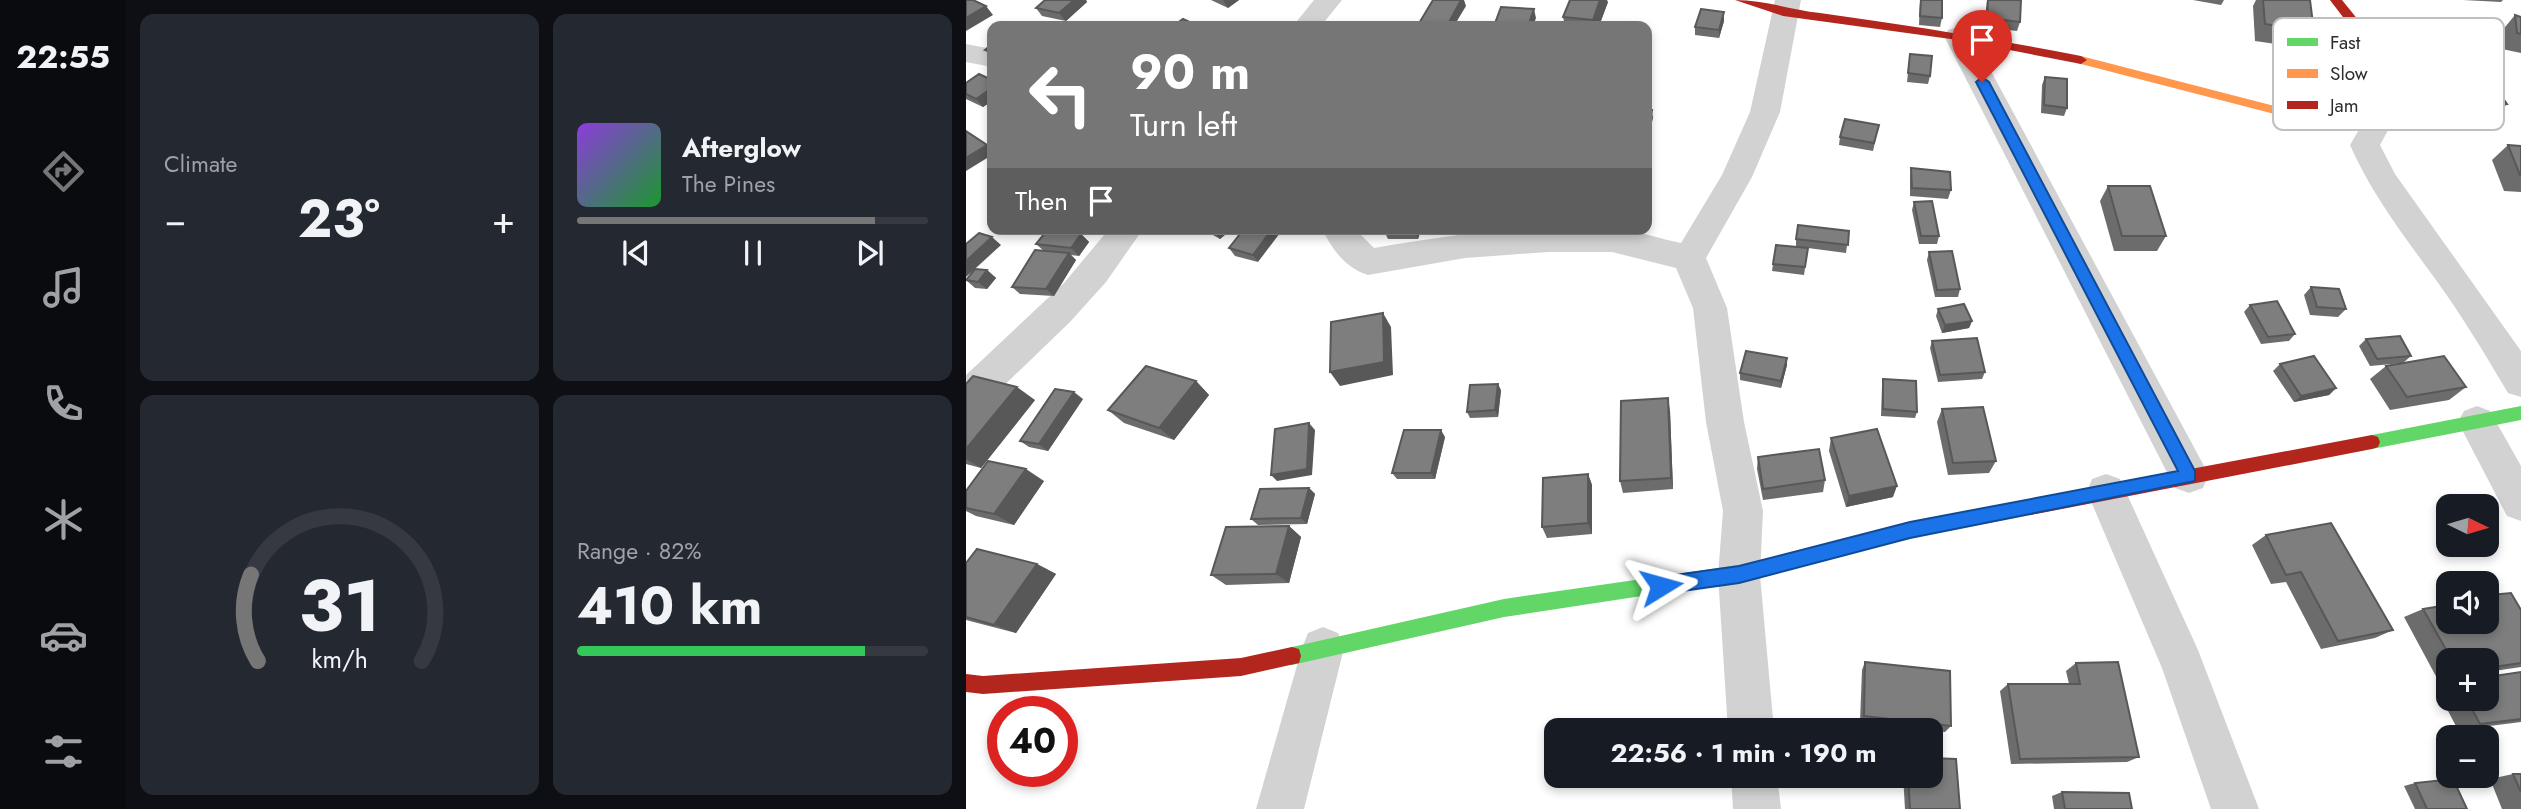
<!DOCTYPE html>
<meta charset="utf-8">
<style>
:root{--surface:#171b24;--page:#242831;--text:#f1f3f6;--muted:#9ea1a6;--line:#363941;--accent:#767676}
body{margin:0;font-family:Jost,sans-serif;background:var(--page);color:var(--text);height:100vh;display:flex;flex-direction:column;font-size:26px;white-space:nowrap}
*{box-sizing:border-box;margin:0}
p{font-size:23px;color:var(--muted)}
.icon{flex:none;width:38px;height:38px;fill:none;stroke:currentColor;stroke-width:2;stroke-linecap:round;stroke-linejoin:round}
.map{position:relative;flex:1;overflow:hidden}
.details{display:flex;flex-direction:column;gap:14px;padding:14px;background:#0d0f14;width:840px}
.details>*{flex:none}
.top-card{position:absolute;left:21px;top:21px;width:665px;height:214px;border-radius:14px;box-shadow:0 4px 10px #0003;background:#767676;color:#fff;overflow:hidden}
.needle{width:46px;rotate:95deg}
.fabs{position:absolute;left:1470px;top:494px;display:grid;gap:14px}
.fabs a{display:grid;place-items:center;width:63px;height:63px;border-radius:14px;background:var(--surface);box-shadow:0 4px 10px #0003;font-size:35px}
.speed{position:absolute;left:21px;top:696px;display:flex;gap:14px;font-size:35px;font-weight:700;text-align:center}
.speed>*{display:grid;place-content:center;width:91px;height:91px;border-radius:50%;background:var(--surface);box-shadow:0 4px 10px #0003;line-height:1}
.speed .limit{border:10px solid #d22;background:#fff;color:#111}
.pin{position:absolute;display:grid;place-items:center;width:60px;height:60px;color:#fff;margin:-72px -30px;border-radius:50% 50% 50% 0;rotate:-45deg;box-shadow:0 0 7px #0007}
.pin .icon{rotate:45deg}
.me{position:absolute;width:77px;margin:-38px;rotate:82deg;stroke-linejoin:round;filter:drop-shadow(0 0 5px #0008)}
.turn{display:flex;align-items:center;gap:24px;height:147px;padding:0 28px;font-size:32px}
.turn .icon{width:91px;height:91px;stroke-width:2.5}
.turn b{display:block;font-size:49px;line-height:60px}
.then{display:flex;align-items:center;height:66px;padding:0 28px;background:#0003;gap:14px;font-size:26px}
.big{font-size:52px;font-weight:700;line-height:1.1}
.details .card{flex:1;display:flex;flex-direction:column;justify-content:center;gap:10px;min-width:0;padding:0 24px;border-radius:14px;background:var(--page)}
.details .dial{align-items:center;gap:0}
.dial svg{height:182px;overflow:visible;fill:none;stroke:var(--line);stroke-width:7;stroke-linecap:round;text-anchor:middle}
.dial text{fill:var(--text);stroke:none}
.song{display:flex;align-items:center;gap:21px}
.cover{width:84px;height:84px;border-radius:10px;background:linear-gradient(135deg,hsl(270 70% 55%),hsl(130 70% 35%))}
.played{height:7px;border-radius:4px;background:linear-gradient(90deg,var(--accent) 85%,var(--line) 85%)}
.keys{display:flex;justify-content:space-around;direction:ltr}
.heat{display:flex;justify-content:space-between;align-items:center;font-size:38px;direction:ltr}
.charge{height:10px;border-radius:5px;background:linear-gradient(90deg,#34c759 82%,var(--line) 0)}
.details .tiles{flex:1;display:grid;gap:14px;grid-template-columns:repeat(2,1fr)}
.trip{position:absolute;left:578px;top:718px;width:399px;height:70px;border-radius:14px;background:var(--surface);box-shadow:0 4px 10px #0003;font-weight:700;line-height:70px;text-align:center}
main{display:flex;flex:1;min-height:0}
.menu{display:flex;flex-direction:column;width:126px;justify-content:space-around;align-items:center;background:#090b0e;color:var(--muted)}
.menu .icon{width:49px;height:49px}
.menu .active{color:var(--accent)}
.menu b{font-size:32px;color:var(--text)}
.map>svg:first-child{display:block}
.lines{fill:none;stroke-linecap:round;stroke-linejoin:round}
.street{fill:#d2d2d2;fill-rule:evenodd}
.fast{fill:#63d668;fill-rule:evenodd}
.slow{fill:#ff974d;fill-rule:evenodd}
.jam{fill:#b3261e;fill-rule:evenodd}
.wall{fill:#6c6c6c}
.shaded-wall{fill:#585858}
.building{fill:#7e7e7e;stroke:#585858;stroke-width:2}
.route{fill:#1a73e8;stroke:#114b97;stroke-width:2}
.key{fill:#fff;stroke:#c0c0c0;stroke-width:2}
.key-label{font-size:19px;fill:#2d2d2d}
</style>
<main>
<nav class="menu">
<b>22:55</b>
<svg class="icon active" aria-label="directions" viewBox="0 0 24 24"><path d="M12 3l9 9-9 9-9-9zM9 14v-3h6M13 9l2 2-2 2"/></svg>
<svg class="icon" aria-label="music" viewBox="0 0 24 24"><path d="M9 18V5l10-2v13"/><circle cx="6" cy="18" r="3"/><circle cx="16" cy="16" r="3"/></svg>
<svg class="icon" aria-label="phone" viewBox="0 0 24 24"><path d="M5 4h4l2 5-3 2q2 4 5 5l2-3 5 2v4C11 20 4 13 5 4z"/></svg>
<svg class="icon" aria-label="climate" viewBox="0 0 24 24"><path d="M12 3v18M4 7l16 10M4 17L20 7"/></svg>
<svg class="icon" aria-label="car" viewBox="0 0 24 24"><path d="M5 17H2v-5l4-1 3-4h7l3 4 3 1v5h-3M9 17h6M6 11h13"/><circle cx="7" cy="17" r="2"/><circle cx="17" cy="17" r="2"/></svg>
<svg class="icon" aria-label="filters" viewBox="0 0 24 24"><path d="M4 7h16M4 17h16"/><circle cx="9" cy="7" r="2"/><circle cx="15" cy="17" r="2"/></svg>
</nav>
<section class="details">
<div class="tiles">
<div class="card"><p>Climate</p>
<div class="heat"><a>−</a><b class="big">23°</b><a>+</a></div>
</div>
<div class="card">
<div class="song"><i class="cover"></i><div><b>Afterglow</b><p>The Pines</p></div></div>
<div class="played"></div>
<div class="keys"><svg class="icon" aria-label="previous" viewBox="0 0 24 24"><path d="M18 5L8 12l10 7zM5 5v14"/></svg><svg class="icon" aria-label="pause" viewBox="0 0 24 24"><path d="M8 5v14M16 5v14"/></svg><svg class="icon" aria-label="next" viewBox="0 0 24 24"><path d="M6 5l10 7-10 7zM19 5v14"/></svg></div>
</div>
<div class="card dial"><svg viewBox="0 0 100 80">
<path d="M14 69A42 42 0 1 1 86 69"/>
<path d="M14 69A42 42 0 0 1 11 31" stroke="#767676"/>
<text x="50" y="56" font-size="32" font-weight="700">31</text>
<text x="50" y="72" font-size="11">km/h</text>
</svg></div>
<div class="card"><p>Range · 82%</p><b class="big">410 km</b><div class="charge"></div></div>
</div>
</section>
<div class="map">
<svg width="1555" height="809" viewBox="0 0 1555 809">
<rect width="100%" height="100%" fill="#fff"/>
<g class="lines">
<!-- street -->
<g class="street">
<path d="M348 0H376L355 26H327Z"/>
<path d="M809 0H835L814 112 786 177 740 258 761 308 778 422 797 511 794 575 808 730H762L752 575 757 511 740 422 727 308 710 268 646 252H582L499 258 402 275C378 267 367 250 356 229H389L408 248C488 235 571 221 652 229 673 231 694 239 715 243L756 175 784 112Z"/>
<path d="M992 27 1002 30 1006 36 1237 464 1242 476 1237 488 1223 493 1209 488 978 36 982 30Z"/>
<path d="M0 44 26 49V67L0 62Z"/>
<path d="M1411 113 1421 116 1426 123 1414 145 1429 174 1555 351V397L1542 393C1519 354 1496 316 1470 280 1438 236 1406 195 1384 145L1401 116Z"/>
<path d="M143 229H177L140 282 104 322 25 398 0 406V375L98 283Z"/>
<path d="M1511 406 1524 411 1555 466V521L1541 516 1492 422 1498 411Z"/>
<path d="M1140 474 1154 479 1232 650 1293 809H1245L1196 668 1121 492 1126 479Z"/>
<path d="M357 627 372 633 378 648 338 809H290L336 648 342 633Z"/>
<path d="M765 775H811L815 809H767Z"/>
</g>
<!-- fast -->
<g class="fast">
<path d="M1555 406V420L1406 449 1400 447 1398 442 1400 437 1406 435Z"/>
<path d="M787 563 793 565 796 571 793 577 787 579 538 617 326 665 319 663 317 656 319 649 326 647 538 599Z"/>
</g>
<!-- slow -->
<g class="slow">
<path d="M1115 56 1336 113 1407 119 1413 123 1407 127 1336 121 1111 63 1109 60Z"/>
<path d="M1065 499 1071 502 1073 507 1071 512 1065 515 944 538 787 579 781 577 778 571 781 565 787 563 944 522Z"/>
</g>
<!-- jam -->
<g class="jam">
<path d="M769 0C798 0 826 10 854 13 942 25 1028 39 1115 56L1121 60 1115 64 992 40 817 16Z"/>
<path d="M1364 0H1376C1400 29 1420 54 1419 93 1419 104 1419 116 1415 126L1407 127 1401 123 1405 119C1411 56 1400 48 1364 0Z"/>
<path d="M1406 435 1412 437 1414 442 1412 447 1406 449 1065 515 1059 512 1057 507 1059 502 1065 499Z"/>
<path d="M326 647 333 649 335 656 333 663 275 676 17 694 0 692V674L17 676 275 658Z"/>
</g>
</g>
<!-- wall -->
<g class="wall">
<path d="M79 0H120L121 2 100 21 76 16 70 8Z"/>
<path d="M245 0H273L262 8Z"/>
<path d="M954 0H976V18L974 27 953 25Z"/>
<path d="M1021 0H1055L1054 22 1051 31 1018 27Z"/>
<path d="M1227 0H1258L1255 5Z"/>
<path d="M1290 0H1344L1348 32 1337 48 1289 41 1287 6Z"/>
<path d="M1497 0H1537L1535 2Z"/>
<path d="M642 2 633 26H599L597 17Z"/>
<path d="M1549 15 1555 17V53L1536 49 1535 32Z"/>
<path d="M758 21 753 38 729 35V27Z"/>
<path d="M1513 46 1527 70 1520 78 1496 68Z"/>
<path d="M19 50 26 52V58Z"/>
<path d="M944 54 964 76 962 84 941 82Z"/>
<path d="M1079 77 1101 108 1098 116 1075 113 1076 85Z"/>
<path d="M26 80V101L17 107 0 99V83Z"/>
<path d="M1478 89 1541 104 1533 113 1481 114 1471 97Z"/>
<path d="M911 133 907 151 873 145 874 137Z"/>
<path d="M1542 145 1555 146V192L1538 191 1526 160Z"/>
<path d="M945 168 985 190 982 199 944 196V177Z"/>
<path d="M1142 186 1200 236 1191 251H1148L1134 201Z"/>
<path d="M948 202 973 236 971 244H953L946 210Z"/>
<path d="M236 229H266L254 239Z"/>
<path d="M278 229 292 262 269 256 263 248Z"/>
<path d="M455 229 452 239H422L418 231Z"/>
<path d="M472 229H531L530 235 474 234Z"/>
<path d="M614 229H641L640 232Z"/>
<path d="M883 231 880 253 842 248 838 275 806 271 807 264 830 247V239Z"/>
<path d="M115 234 123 242 113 256 105 255 110 260 88 296 54 294 46 287 78 251 70 244Z"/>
<path d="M35 245 9 269 21 270 30 278 21 289 9 288 0 280 8 270Z"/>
<path d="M963 252 994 289 992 297H969L961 260Z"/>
<path d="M1345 287 1380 309 1372 317 1344 315 1338 295Z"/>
<path d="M1284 305 1329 334 1323 341 1295 344 1278 312Z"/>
<path d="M972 309 1006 321 1003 328 976 333 970 316Z"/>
<path d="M1400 339 1445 356 1437 363 1404 366 1393 346Z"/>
<path d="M966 341 1019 372 1016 379 972 382 964 348Z"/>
<path d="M821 358V365L815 388 774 380V373Z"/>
<path d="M1314 364 1370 388 1363 395 1328 402 1307 371Z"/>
<path d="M1420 366 1500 387 1483 400 1424 410 1404 379Z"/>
<path d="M917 379 951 412 949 418 915 416 916 386Z"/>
<path d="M230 381 243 395 208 440 158 423 142 410Z"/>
<path d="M0 384 69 400 15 468 0 464Z"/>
<path d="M535 390 532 417 504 418 501 412Z"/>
<path d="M117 399 82 451 63 447 54 441Z"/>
<path d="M976 409 1030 461 1023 473 982 475 971 422Z"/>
<path d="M704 411 707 489 657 493 654 481Z"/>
<path d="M479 437 469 479H431L426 473Z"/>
<path d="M865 438 927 497 880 507 863 451Z"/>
<path d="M792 457 859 480 857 492 797 500 791 469Z"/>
<path d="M622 474 626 485V534L581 538 576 527Z"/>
<path d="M78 481 48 525 10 516 0 511V491Z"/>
<path d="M343 488 349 494 341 524 292 525 285 519Z"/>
<path d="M323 526 335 537 323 583 260 585 245 575Z"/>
<path d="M1300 535 1427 630 1409 638 1355 649 1320 582 1305 584 1286 545Z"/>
<path d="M0 563 71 564 90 574 50 633 0 620Z"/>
<path d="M1482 592V605L1477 595Z"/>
<path d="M1524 595 1555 610V667L1521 672V660H1482V678L1472 680 1438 617 1457 609 1482 621Z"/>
<path d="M899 662 985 726 979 732 894 722 896 670Z"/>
<path d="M1110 663 1173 757 1161 762 1045 764 1034 691 1042 684H1103L1100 671Z"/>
<path d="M1555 672V722L1492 730 1470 688 1482 684V698H1521Z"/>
<path d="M1547 774H1555V809H1536L1524 779Z"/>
<path d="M937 775H964L994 809H939Z"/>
<path d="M1449 783 1501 809H1449L1438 786Z"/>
<path d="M1096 792 1166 809H1088L1086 796Z"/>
</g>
<!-- shaded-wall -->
<g class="shaded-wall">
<path d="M108 0H120L121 2 100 21 93 13Z"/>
<path d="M257 0H273L262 8Z"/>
<path d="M495 0H498L500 6 488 26H481Z"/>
<path d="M634 0H641L642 2 633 26H628L627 20Z"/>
<path d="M20 6 27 15 0 31V18Z"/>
<path d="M568 9 570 18 567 26H562Z"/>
<path d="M758 12V21L753 38V30Z"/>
<path d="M26 88V101L17 107 10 99Z"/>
<path d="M686 110 687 118 682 138 681 130Z"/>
<path d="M21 145 26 151V155L0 171V158Z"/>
<path d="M250 229H266L254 239 248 231Z"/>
<path d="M306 229H317L292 262 287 255Z"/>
<path d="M449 229H455L452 239 449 231Z"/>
<path d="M115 234 123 242 113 256 105 248Z"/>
<path d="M26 237 35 245 0 277V261Z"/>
<path d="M103 253 110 260 88 296 80 289Z"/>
<path d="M21 270 30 278 21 289 12 282Z"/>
<path d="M417 313 425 327 427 375 374 386 364 372Z"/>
<path d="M1006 321 1003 328 976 333 979 325Z"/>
<path d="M821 358V365L815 388V381Z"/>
<path d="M230 381 243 395 208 440 193 428Z"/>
<path d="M532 384 535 390 532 417 529 410Z"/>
<path d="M51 387 69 400 15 468 0 459V449Z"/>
<path d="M1370 388 1363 395 1328 402 1335 396Z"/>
<path d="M108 392 117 399 82 451 73 444Z"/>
<path d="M702 398 704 411 707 489 705 478Z"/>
<path d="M343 423 349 430 346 475 311 481 305 475Z"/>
<path d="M475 430 479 437 469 479 465 473Z"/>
<path d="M60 469 78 481 48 525 28 514Z"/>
<path d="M622 474 626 485V534L622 523Z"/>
<path d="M931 486 927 497 880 507 883 496Z"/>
<path d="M343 488 349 494 341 524 335 518Z"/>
<path d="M323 526 335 537 323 583 310 574Z"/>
<path d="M71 564 90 574 50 633 28 625Z"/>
</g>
<!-- building -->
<g class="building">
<path d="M0 0H7L20 6 0 18Z"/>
<path d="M79 0H108L93 13 70 8Z"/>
<path d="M467 0H495L481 26 452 25Z"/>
<path d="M604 0H634L627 20 597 17Z"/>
<path d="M955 0H976V18L954 16Z"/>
<path d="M1022 0H1055L1054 22 1021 18Z"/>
<path d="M1297 0H1344L1348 32 1299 24Z"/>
<path d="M535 7 568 9 562 26H528Z"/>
<path d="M735 9 758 12 753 30 729 27Z"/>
<path d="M1549 15 1555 17V34L1551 33Z"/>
<path d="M217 19 230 25 207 26Z"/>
<path d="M26 44V52L19 50Z"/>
<path d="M944 54 966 56 964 76 942 73Z"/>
<path d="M13 74 26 80V88L10 99 0 94V83Z"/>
<path d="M1079 77 1101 79V108L1078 105Z"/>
<path d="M1530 88 1541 104 1488 105 1478 89Z"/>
<path d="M681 109 686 110 681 130Z"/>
<path d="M879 119 913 125 908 143 874 137Z"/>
<path d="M0 131 21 145 0 158Z"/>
<path d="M1542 145 1555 146V175H1554Z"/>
<path d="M945 168 984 172 985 190 946 188Z"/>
<path d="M1142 186H1184L1200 236H1156Z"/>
<path d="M966 201 973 236H955L948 202Z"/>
<path d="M832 225 883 231 882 245 830 239Z"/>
<path d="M82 229 115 234 105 248 70 244Z"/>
<path d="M278 229H306L287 255 263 248Z"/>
<rect x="418" y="229" width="31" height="2"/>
<path d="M13 233 26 237 0 261V244Z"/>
<path d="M810 245 842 248 839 267 807 264Z"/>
<path d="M69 250 103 253 80 289 46 287Z"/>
<path d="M986 251 994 289 971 290 963 252Z"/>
<path d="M9 269 21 270 12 282 0 280Z"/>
<path d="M1345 287 1373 289 1380 309 1351 307Z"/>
<path d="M1311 301 1329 334 1302 337 1284 305Z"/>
<path d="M998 304 1006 321 979 325 972 309Z"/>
<path d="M417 313 418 362 364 372 365 322Z"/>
<path d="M1434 336 1445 356 1411 359 1400 339Z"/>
<path d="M1011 338 1019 372 974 375 966 341Z"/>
<path d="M780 351 821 358 815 381 774 373Z"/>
<path d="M1348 356 1370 388 1335 396 1314 364Z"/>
<path d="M1478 356 1500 387 1441 397 1420 366Z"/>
<path d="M180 366 230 381 193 428 142 410Z"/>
<path d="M7 376 51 387 0 449V384Z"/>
<path d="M917 379 950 381 951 412 917 409Z"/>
<path d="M532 384 529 410 501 412 504 385Z"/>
<path d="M89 389 108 392 73 444 54 441Z"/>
<path d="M702 398 705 478 654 481 655 401Z"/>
<path d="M1017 407 1030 461 987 463 976 409Z"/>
<path d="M343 423 341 469 305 475 309 429Z"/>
<path d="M911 429 931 486 883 496 865 438Z"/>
<path d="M438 430H475L465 473H426Z"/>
<path d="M853 449 859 480 797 489 792 457Z"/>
<path d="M22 461 60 469 28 514 0 508V491Z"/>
<path d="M622 474V523L576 527 577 478Z"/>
<path d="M343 488 335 518 285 519 294 489Z"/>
<path d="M1365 523 1427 630 1372 641 1335 572 1320 575 1300 535Z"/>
<path d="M323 526 310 574 245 575 260 527Z"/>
<path d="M11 549 71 564 28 625 0 617V563Z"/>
<path d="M1521 590 1524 595 1545 593 1555 610V663L1521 668V660H1486L1457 609 1482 605V621H1521Z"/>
<path d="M899 662 984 671 985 726 898 716Z"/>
<path d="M1152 662 1173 757 1054 759 1042 684H1114L1110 663Z"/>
<path d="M1555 672V719L1514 724 1500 698H1521V677Z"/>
<path d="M964 758 990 759 994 809H944L942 775H964Z"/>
<path d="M1547 774H1555V792Z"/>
<path d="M1487 779 1501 809H1461L1449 783Z"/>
<path d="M1096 792 1163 793 1166 809H1099Z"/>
</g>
<!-- route -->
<path class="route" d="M1016 77 1023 82 1229 471V481L944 538 773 583 695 594 688 592 686 586 688 580 695 577 773 566 944 522 1212 471 1010 82Z"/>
<!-- legend -->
<rect x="1307" y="18" width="231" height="112" rx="10" class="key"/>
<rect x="1321" y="38" width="31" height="8" fill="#63d668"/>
<rect x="1321" y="69" width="31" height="9" fill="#ff974d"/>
<rect x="1321" y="101" width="31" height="8" fill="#b3261e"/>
<g class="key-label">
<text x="1364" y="49">Fast</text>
<text x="1364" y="80">Slow</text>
<text x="1364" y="112">Jam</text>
</g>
</svg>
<div class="fabs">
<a><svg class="needle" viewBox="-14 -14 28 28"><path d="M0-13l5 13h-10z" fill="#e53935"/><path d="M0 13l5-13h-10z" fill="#9ea1a6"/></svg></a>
<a><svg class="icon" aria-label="sound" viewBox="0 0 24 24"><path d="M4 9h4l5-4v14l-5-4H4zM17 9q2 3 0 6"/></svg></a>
<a>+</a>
<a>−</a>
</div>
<div class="speed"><div class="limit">40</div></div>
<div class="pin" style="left:1016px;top:82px;background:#d93025"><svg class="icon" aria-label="arrive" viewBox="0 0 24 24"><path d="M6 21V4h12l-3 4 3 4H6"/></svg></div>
<svg class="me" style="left:695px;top:586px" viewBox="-20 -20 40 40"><path d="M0-17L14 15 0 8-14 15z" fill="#1a73e8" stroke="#fff" stroke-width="4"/></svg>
<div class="trip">22:56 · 1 min · 190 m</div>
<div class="top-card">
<div class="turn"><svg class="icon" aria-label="left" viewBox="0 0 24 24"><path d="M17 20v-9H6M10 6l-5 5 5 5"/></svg><div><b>90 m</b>Turn left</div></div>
<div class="then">Then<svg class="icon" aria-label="arrive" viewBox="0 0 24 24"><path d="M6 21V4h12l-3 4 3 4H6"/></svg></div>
</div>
</div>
</main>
